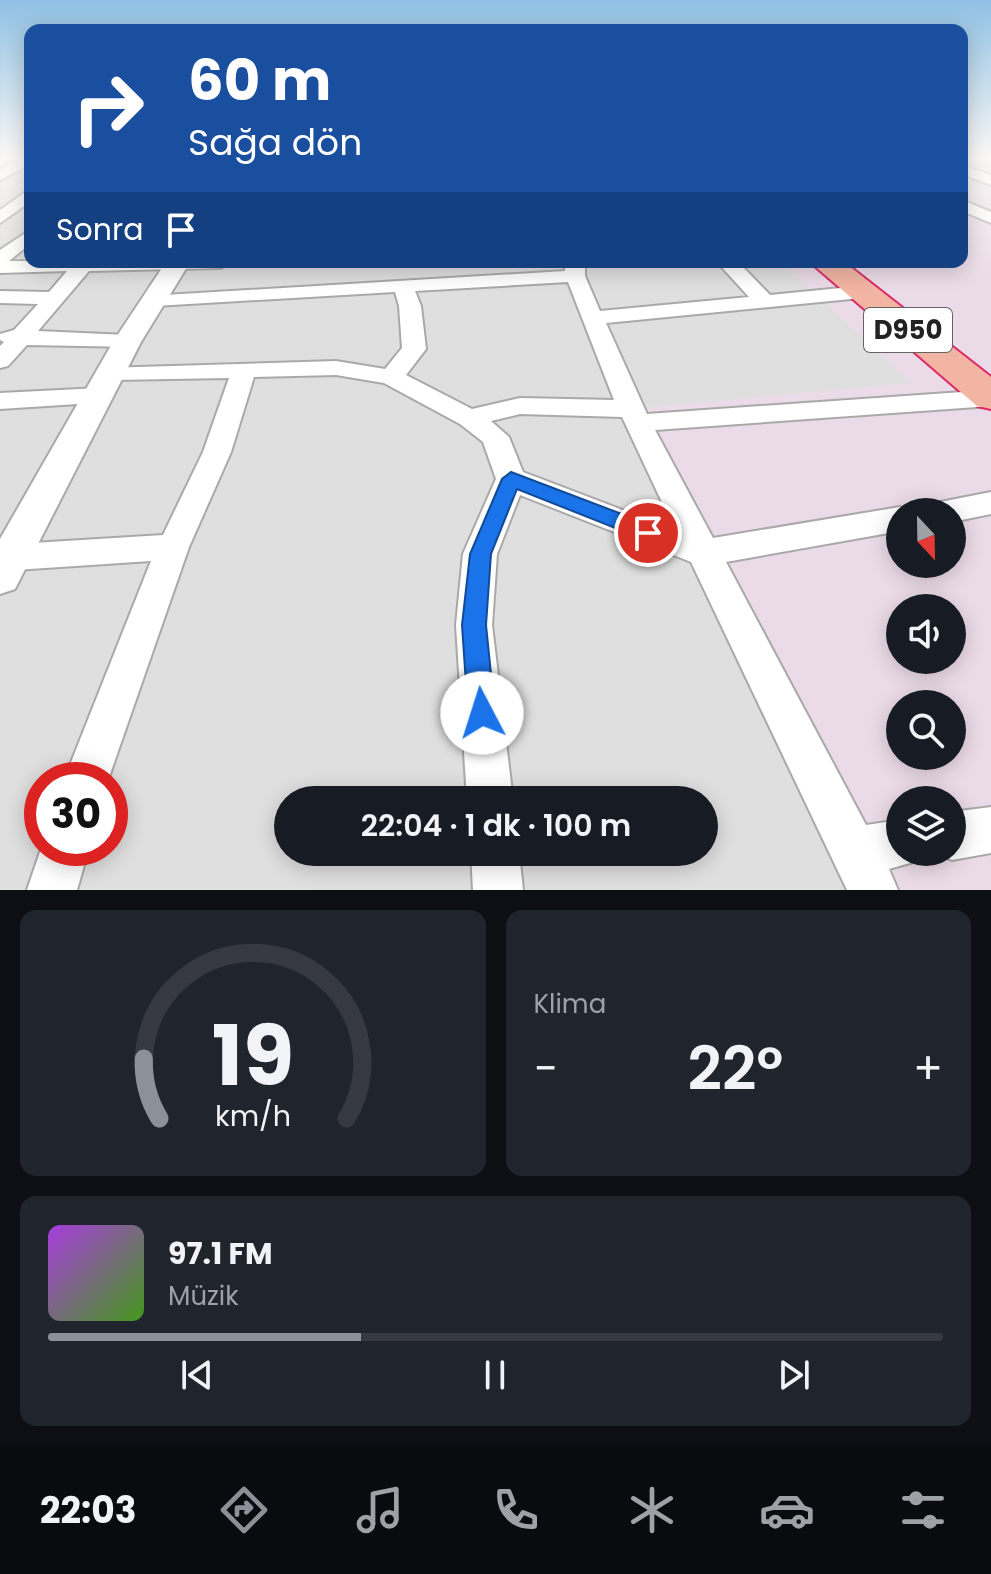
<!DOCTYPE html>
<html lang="tr">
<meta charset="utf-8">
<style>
:root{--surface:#171b24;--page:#20242c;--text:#f1f3f6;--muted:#9ea1a6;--line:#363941;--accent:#8c9099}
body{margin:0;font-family:Poppins,sans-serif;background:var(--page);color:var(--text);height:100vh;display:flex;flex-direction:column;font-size:30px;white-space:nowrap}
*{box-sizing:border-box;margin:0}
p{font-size:26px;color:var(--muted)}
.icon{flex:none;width:44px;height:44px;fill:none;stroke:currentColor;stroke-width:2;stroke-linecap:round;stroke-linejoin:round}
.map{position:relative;height:890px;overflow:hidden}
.side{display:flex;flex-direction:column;gap:20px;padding:20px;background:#0d0f14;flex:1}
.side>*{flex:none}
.banner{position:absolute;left:24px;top:24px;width:944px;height:244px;border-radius:16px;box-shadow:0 4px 20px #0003;background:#1a4fa0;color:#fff;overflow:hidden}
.needle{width:52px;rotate:158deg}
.tools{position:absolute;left:886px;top:498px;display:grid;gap:16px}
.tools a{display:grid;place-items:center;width:80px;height:80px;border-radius:50%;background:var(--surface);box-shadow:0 4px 20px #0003;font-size:40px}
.speed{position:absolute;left:24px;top:762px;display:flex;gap:16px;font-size:40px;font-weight:700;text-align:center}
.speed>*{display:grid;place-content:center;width:104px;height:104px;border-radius:50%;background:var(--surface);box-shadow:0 4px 20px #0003;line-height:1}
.speed .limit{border:12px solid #d22;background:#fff;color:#111}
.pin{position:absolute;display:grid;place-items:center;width:68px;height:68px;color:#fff;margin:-34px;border:4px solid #fff;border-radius:50%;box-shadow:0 2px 8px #0007}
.me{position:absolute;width:88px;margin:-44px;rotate:355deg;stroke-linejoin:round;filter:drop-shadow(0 0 6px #0008)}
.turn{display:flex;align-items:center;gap:28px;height:168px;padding:0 32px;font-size:36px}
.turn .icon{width:104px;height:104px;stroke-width:2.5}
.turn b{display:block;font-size:56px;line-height:68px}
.then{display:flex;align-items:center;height:76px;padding:0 32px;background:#0003;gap:16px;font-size:30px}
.big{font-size:60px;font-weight:600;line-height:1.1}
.side .card{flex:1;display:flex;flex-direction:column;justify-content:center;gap:12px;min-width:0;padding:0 28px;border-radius:16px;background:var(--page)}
.side .dial{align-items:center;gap:0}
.dial svg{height:208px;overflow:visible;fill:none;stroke:var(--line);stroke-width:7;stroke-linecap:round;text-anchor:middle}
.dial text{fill:var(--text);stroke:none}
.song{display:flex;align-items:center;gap:24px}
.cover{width:96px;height:96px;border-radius:12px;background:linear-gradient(135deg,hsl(280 70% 55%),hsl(100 70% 35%))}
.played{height:8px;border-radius:4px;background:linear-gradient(90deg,var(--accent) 35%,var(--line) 35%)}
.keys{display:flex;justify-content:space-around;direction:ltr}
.heat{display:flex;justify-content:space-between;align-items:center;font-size:44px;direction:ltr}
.side .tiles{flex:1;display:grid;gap:20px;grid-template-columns:1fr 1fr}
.card:last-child{grid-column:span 2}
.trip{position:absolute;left:274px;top:786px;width:444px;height:80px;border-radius:40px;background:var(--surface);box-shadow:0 4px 20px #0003;font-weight:600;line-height:80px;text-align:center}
.dock{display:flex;height:128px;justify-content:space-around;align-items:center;background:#090b0e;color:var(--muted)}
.dock .icon{width:56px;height:56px}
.dock .selected{color:var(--accent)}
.dock b{font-size:36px;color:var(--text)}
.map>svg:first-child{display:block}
.residential{fill:#e0dfdf;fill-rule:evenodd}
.industrial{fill:#ebdbe8;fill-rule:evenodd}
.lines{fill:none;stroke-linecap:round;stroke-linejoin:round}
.minor-casing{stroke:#a9a9a9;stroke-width:4}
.tertiary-casing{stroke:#a9a9a9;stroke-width:4}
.trunk-casing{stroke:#dc2a67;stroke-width:4}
.minor{fill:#fff;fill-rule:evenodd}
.tertiary{fill:#fff;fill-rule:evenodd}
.trunk{fill:#f2b4a3;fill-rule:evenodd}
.route{fill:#1a73e8;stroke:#114b97;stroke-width:2}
.labels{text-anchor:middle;stroke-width:6;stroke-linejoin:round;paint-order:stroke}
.shield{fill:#fff;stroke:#646464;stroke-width:2}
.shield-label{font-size:26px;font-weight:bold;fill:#222}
</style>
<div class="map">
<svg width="991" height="890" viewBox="0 0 991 890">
<rect width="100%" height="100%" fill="#f2efe9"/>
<!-- residential -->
<path class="residential" d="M0 156H30V262H962V156H991V890H0ZM900 512H952V564H900ZM900 608H952V660H900ZM900 704H952V756H900ZM42 780H110V848H42ZM288 800H704V852H288ZM900 800H952V852H900Z"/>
<!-- industrial -->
<path class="industrial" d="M962 156H991V890H870L631 409 911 383 781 262H962ZM900 512H952V564H900ZM900 608H952V660H900ZM900 704H952V756H900ZM900 800H952V852H900Z"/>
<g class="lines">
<defs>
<g id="minor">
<path d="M25 156H30V165L0 180V170Z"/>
<path d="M962 165 991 175V185L962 174Z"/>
<path d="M30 189V202L0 223V210Z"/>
<path d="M962 200 991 212V223L962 211Z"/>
<path d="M30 230V244L9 261 231 262 221 268 89 271 38 331 127 335 135 337 138 342 135 347 27 345 8 366 0 368V346L4 342 0 340V334L14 330 38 304 0 303V291L49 292 67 271 0 273V250Z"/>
<path d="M565 262H585V276L600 311 749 297 717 262H738L770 295 861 286 871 292 861 298 606 323 647 414 991 390V406L655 430 713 538 900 507 912 512H900V531L726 562 866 825 900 820V852H920L917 861 889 869 898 890H847L691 562 520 495 497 554 492 625 513 800H467L456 625 463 554 496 479 483 442 460 424 384 383 336 375 254 377 231 452 189 547 108 780H64L151 561 0 571V545L163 535 203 452 229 378 113 380 104 378 101 373 104 368 336 361 385 369 402 348 399 306 395 292 155 306 145 300 148 296 565 271ZM568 282 614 400 520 398 472 409 406 375 426 349 421 306 415 291ZM520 414 622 417 675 530 523 472 509 437 491 421Z"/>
<path d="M100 388 109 390 113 396 109 402 0 409V393Z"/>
<path d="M991 492V514L952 522V512H925L930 504Z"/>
<path d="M991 807V853L952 860 935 853 952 852V812Z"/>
<path d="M42 846 89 848 77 890H27Z"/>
<path d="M471 852H519L523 890H473Z"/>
</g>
<path id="tertiary" d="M166 262H190L141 342 15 589 0 594V539L113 342Z"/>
<path id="trunk" d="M810 262H844L991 377V409L977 406Z"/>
</defs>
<!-- minor casing -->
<use href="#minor" class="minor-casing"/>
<!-- tertiary casing -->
<use href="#tertiary" class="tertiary-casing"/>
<!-- trunk casing -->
<use href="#trunk" class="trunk-casing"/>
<!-- minor -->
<use href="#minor" class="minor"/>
<!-- tertiary -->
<use href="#tertiary" class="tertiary"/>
<!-- trunk -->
<use href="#trunk" class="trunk"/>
</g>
<!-- sky -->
<linearGradient id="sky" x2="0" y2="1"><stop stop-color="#8fc0e4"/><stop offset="0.56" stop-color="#f9f8f5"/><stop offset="1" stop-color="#f9f8f5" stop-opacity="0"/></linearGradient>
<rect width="991" height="280" fill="url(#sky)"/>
<!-- route -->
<path class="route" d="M511 472 656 527 659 533 656 539 648 541 517 489 491 554 486 625 495 713 491 722 482 726 472 722 468 713 462 625 470 554 502 479Z"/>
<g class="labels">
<!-- shield labels -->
<rect class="shield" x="864" y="308" width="88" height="44" rx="6"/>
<g class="shield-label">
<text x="908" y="339">D950</text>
</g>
</g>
</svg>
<div class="tools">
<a><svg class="needle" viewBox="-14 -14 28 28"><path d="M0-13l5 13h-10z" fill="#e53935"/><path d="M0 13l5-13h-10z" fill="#9ea1a6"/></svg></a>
<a><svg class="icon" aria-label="sound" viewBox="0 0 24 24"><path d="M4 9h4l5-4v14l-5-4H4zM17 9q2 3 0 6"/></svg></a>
<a><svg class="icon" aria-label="search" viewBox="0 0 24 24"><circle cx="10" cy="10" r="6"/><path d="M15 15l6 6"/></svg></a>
<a><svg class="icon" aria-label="layers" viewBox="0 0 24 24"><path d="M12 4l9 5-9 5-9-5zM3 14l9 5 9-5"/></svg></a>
</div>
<div class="speed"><div class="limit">30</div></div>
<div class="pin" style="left:648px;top:533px;background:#d93025"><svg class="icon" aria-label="arrive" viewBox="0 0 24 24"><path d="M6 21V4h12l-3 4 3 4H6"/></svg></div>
<svg class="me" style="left:482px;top:713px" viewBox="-20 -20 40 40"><circle r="19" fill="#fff"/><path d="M0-13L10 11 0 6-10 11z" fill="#1a73e8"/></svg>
<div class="trip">22:04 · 1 dk · 100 m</div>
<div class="banner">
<div class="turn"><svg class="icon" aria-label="right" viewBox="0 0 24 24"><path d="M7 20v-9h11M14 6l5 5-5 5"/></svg><div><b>60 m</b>Sağa dön</div></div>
<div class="then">Sonra<svg class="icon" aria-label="arrive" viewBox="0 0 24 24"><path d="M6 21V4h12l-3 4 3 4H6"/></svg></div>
</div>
</div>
<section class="side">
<div class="tiles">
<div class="card dial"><svg viewBox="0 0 100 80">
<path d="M14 69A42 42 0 1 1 86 69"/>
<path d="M14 69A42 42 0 0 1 8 46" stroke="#8c9099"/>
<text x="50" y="56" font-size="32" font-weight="700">19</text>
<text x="50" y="72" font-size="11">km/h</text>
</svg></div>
<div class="card"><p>Klima</p>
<div class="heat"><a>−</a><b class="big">22°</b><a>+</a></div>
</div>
<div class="card">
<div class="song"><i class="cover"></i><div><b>97.1 FM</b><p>Müzik</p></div></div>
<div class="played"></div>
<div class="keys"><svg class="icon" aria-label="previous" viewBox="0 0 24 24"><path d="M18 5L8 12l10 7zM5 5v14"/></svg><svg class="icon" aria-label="pause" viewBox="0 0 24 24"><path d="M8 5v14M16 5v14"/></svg><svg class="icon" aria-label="next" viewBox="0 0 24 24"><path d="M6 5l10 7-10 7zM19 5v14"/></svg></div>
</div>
</div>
</section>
<nav class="dock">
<b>22:03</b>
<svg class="icon selected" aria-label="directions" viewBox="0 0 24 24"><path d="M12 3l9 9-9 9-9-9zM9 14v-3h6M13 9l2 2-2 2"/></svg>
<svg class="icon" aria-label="music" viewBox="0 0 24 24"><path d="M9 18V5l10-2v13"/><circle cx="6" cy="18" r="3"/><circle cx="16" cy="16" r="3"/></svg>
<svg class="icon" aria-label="phone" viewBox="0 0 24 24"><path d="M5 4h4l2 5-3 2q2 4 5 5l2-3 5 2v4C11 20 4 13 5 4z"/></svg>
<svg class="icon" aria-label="climate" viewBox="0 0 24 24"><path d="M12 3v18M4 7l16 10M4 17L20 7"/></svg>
<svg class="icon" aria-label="car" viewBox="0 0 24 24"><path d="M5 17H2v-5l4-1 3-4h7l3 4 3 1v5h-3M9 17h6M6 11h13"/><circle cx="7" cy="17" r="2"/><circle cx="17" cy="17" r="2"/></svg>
<svg class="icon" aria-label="filters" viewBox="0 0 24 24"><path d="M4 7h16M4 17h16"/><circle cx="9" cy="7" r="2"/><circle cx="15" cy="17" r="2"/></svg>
</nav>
